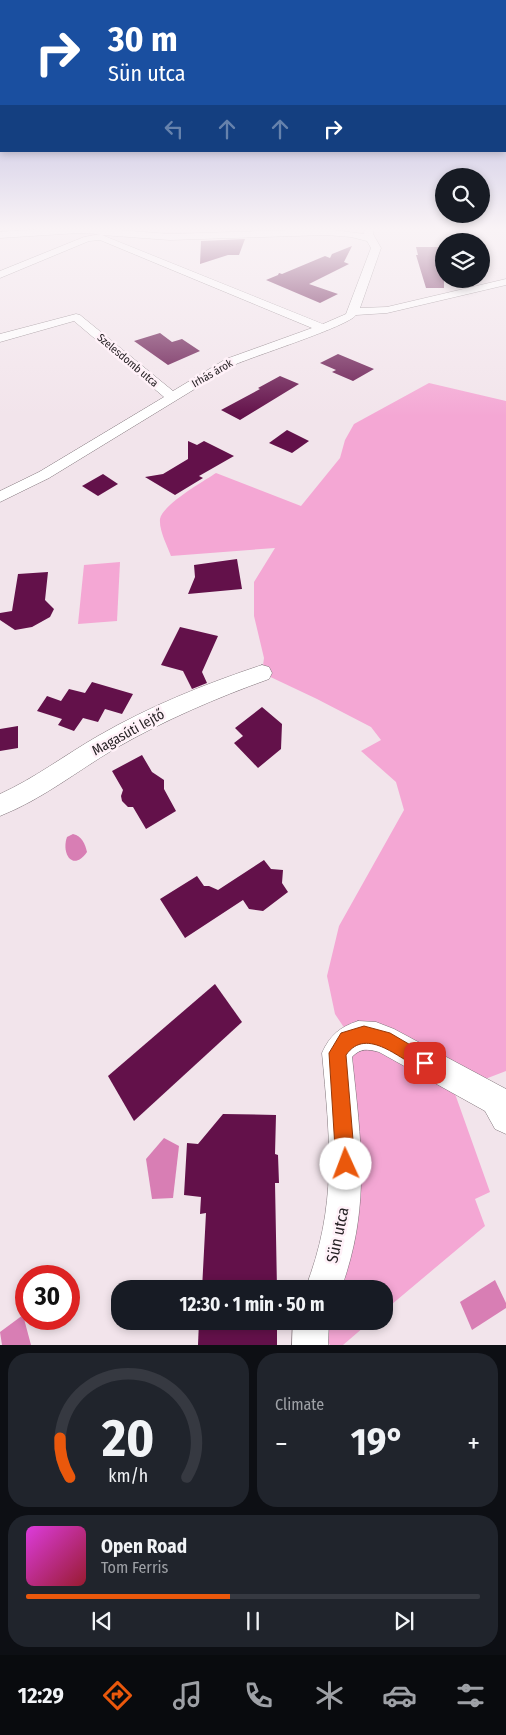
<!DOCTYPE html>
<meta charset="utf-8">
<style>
:root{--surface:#171b24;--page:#20242c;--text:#f1f3f6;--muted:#9ea1a6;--line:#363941;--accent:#ea580c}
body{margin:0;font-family:"Fira Sans Condensed",sans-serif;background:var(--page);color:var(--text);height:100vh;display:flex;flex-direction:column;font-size:19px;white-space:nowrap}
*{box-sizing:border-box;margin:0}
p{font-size:16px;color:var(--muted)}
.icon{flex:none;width:28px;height:28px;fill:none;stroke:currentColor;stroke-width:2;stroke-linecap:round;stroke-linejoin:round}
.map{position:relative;height:1345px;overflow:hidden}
.sheet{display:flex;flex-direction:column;gap:8px;padding:8px;background:#0d0f14;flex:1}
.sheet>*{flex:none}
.top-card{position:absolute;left:0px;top:0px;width:506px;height:152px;box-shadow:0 2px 8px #0003;background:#1a4fa0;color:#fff;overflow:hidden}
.fabs{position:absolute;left:435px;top:168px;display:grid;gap:10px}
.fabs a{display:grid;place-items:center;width:55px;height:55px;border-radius:50%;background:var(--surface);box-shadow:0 2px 8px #0003;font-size:25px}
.speed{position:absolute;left:15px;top:1265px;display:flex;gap:10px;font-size:25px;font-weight:700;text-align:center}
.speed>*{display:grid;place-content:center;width:65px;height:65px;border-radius:50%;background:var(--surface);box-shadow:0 2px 8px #0003;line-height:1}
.speed .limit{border:8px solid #d22;background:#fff;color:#111}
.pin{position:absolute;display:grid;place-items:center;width:42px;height:42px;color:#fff;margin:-21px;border-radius:10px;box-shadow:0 2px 8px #0006}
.me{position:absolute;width:55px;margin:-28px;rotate:358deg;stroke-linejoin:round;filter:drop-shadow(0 0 4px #0008)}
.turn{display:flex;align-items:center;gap:18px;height:105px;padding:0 25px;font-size:22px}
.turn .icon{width:65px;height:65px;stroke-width:2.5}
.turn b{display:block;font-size:35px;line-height:42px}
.lanes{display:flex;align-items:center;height:48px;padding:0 25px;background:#0003;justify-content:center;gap:25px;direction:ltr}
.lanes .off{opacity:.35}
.big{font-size:38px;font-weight:700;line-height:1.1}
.sheet .widget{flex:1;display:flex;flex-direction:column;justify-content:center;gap:8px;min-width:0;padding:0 18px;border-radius:20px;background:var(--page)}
.sheet .dial{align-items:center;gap:0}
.dial svg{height:130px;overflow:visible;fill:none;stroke:var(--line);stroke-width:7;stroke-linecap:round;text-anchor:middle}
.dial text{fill:var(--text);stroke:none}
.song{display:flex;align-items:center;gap:15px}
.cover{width:60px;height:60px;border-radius:8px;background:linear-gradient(135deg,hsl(300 70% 55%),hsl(350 70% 35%))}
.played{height:5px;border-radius:2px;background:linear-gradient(90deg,var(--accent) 45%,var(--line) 45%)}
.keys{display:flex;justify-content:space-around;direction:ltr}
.heat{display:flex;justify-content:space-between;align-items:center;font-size:28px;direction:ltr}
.sheet .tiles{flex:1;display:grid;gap:8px;grid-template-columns:1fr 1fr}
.widget:last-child{grid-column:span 2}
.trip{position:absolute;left:111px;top:1280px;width:282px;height:50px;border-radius:20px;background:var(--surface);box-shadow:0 2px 8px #0003;font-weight:700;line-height:50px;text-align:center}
.tab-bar{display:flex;height:80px;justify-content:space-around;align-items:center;background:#090b0e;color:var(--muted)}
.tab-bar .icon{width:35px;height:35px}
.tab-bar .selected{color:var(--accent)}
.tab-bar b{font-size:22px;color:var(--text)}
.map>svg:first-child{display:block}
.green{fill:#f4a7d4}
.water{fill:#d87eb4}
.building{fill:#63114a}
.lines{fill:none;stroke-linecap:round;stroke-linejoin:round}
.street-casing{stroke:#80747a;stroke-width:1}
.street{fill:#fff;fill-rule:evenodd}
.route{fill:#ea580c;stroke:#983908}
.labels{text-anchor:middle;stroke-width:5;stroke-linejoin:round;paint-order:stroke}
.far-street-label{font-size:11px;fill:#282326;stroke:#fff1f8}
.street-label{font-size:14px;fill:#282326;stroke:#fff1f8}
.near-street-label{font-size:16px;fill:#282326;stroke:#fff1f8}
</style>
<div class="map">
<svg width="506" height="1345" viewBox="0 0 506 1345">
<rect width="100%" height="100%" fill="#f2e4eb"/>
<!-- green -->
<g class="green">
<path d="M429 383 506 401V1071L454 1091 490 1192 475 1199 485 1226 385 1310V1289H323L345 1029 335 1014 327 976 339 926 404 810 396 782 361 751 381 740 371 727 317 699 262 673 264 658 254 616V582L275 548 171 556C167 545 159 531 160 519 162 505 204 481 216 473L301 506 340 458 345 440 354 424Z"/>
<path d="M120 562 117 621 78 624 84 565Z"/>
<path d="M313 1321H371L343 1345H330Z"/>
</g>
<!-- water -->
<g class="water">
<path d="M73 834C82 836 85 844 87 852 73 872 61 854 67 837Z"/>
<path d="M164 1138 179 1146 173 1198 152 1199 146 1159Z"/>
<path d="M495 1280 506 1303V1308L472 1330 460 1302Z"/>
<path d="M23 1315 31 1345H2L0 1332Z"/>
</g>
<!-- building -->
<g class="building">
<path d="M245 239 239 255H228L200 264 201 241Z"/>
<path d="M352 246 344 262 349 264 309 284 338 294 320 303 266 280 278 275 279 273 282 274 325 256 330 258 332 254Z"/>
<path d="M416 247H439V261H444V288H426L416 255H418Z"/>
<path d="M160 333 172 342 182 339 200 351 168 365 134 341Z"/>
<path d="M338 354 374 369 353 381 332 372 336 370 320 363Z"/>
<path d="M280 376 299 384 240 420 221 410 260 389 258 388Z"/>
<path d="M287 430 309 441 292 453 269 443Z"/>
<path d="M188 441 197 445 204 441 234 456 199 476 203 478 175 495 145 477 163 474 188 459Z"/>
<path d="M103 474 118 484 98 496 82 486Z"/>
<path d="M237 559 242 589 188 594 195 577 194 565Z"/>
<path d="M48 572 45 600 54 609 50 617 32 627 15 630 0 620V613L12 611 18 574Z"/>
<path d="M180 627 218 636 202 672 207 683 192 689 183 671 161 665Z"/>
<path d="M92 682 133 694 122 714 105 709 98 722 83 718 74 731 58 725 62 719 37 711 47 696 61 701 69 689 85 693Z"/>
<path d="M262 707 282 724 281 749 258 768 234 743 243 736 235 728Z"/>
<path d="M18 726V748L0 751V729Z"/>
<path d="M142 755 152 772 164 780V789L176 811 146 829 133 807H128L122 801 121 796 123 790 112 771Z"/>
<path d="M264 860 271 869 283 870 282 883 288 892 263 911 249 909 243 900 185 938 160 899 197 876 204 886H209L218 890Z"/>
<path d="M215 984 242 1022 134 1121 108 1076Z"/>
<path d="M223 1114 276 1115 275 1154 278 1155 279 1183H275L277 1289H202L206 1213 200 1214 201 1197 184 1195 187 1143 198 1144Z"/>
<path d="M199 1321H277V1345H198Z"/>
</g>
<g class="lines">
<defs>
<g id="street">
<path d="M78 227 170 234 326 229 364 234 365 227H374L373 234 381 248 360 308 387 307 506 279V285L387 313 356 315C349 326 254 356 234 365L49 478 0 502V491L39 472 164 397 74 321 0 342V334L76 314 80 315 173 391 226 359 312 328 100 240 89 241 0 278V271L84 237 100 234 78 233 0 238V232ZM102 235 170 240 326 235 351 237 367 241 371 248 346 314 323 324Z"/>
<path d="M262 665 269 667 272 673 269 679C216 698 165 720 116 748 77 771 43 799 0 816V794C35 778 65 755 98 736 150 706 205 684 262 665Z"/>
<path d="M358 1021 376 1022 394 1029 506 1089V1134L495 1129 485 1111 379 1052C367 1049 361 1048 352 1057 361 1141 371 1207 341 1289H305C338 1206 330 1139 322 1053 330 1035 340 1027 358 1021Z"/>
<path d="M293 1321H329L328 1345H292Z"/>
</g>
</defs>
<!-- street casing -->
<use href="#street" class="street-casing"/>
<!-- street -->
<use href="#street" class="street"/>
</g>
<!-- sky -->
<linearGradient id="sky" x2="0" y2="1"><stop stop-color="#a19ed3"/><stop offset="0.55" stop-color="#f9f3f6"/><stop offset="1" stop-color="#f9f3f6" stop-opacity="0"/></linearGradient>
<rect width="506" height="416" fill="url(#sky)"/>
<!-- route -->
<path class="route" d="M364 1026 390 1033 431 1057 433 1063 431 1069 425 1071C401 1061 367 1025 346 1055L355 1164 352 1170 346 1173 339 1170 336 1164 329 1053 341 1033Z"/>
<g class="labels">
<!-- far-street labels -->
<g class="far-street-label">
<text transform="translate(128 360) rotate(40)" y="4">Szelesdomb utca</text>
<text transform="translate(212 373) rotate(-30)" y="4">Irhás árok</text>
</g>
<!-- street labels -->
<g class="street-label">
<text transform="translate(128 732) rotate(-29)" y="5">Magasúti lejtő</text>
</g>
<!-- near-street labels -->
<g class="near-street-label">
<text transform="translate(337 1235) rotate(-78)" y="6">Sün utca</text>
</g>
</g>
</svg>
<div class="fabs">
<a><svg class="icon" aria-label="search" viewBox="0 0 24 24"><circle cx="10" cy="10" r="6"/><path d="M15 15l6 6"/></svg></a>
<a><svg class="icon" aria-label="layers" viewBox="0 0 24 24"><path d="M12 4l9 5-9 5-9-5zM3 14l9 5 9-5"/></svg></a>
</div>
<div class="speed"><div class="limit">30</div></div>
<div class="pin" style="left:425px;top:1063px;background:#d93025"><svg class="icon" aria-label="arrive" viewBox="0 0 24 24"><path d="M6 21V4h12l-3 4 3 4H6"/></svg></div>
<svg class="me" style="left:346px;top:1164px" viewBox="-20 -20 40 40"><circle r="19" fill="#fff"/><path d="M0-13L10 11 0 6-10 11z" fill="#ea580c"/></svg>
<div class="trip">12:30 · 1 min · 50 m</div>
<div class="top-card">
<div class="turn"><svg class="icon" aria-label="right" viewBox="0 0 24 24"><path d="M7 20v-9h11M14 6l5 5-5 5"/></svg><div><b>30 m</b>Sün utca</div></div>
<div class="lanes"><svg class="icon off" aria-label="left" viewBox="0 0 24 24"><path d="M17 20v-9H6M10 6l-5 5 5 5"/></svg><svg class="icon off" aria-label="ahead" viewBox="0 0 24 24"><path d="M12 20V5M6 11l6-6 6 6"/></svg><svg class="icon off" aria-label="ahead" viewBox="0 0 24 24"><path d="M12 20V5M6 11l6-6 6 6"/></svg><svg class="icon" aria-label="right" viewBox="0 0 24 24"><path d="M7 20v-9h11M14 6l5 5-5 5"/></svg></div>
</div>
</div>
<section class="sheet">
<div class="tiles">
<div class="widget dial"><svg viewBox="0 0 100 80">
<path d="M14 69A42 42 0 1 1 86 69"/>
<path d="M14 69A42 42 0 0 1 8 45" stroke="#ea580c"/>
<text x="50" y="56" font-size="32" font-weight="700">20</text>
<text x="50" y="72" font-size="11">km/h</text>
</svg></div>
<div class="widget"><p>Climate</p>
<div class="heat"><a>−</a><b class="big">19°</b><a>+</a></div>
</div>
<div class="widget">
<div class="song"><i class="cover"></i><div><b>Open Road</b><p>Tom Ferris</p></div></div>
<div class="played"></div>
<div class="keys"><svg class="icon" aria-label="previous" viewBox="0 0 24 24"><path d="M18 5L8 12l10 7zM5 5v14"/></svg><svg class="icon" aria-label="pause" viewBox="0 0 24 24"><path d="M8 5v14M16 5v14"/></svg><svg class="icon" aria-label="next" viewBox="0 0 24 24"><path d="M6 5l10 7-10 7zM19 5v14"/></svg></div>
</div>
</div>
</section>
<nav class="tab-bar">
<b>12:29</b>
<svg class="icon selected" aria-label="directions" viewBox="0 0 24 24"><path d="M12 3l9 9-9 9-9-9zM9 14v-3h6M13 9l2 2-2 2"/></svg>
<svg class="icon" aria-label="music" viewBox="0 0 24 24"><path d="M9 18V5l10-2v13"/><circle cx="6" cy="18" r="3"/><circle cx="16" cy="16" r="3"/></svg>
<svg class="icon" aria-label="phone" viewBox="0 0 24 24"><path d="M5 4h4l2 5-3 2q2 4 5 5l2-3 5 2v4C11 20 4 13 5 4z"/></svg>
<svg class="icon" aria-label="climate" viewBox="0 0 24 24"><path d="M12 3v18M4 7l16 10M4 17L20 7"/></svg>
<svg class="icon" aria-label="car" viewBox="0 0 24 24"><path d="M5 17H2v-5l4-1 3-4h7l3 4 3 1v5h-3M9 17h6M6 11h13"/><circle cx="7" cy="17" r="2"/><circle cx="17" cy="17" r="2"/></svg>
<svg class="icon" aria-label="filters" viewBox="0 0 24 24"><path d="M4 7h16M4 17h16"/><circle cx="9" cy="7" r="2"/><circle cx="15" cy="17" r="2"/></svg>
</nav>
